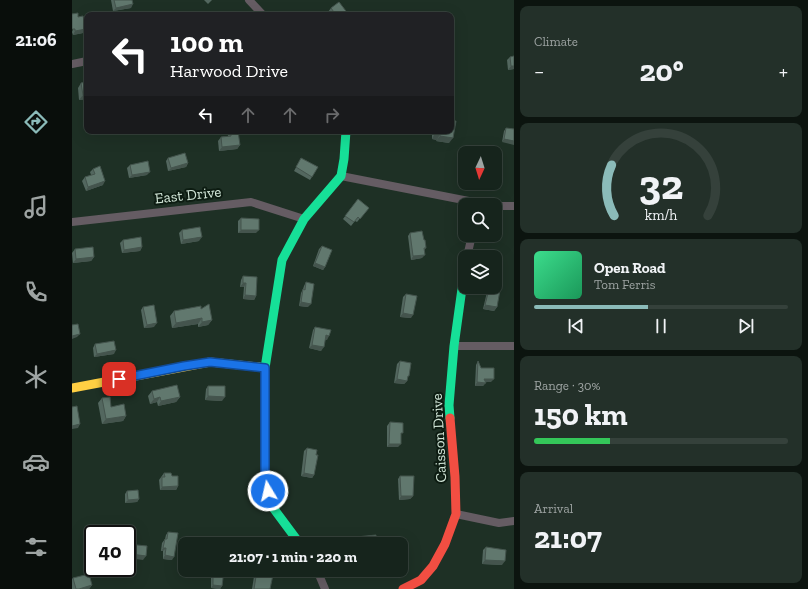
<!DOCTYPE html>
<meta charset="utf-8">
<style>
:root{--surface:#16241c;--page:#233029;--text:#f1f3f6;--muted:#9ea4a3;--line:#35413b;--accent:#8bbbb9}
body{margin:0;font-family:"Zilla Slab",serif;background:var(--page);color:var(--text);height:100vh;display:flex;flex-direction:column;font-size:15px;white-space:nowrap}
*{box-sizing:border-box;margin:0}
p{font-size:13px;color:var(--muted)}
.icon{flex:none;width:22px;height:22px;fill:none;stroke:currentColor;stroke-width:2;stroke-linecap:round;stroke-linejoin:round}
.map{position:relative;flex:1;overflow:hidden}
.drawer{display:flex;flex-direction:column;gap:6px;padding:6px;background:#0c140f;width:294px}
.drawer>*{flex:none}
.guide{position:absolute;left:12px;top:12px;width:370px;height:122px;border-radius:8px;box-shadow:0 4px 16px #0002,0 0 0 1px var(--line);background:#202124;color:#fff;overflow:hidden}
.needle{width:26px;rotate:184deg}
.buttons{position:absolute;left:386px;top:146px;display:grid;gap:8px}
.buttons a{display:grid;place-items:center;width:44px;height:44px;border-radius:8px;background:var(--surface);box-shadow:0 4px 16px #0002,0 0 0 1px var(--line);font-size:20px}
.speed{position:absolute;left:12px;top:525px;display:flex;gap:8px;font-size:20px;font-weight:700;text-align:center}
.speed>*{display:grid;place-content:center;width:52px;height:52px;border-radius:50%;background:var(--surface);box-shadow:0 4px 16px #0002,0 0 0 1px var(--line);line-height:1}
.speed .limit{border:2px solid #111;border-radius:6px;background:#fff;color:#111}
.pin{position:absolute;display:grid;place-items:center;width:34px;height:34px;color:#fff;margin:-17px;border-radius:8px;box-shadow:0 2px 6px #0006}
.me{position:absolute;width:44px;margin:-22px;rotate:351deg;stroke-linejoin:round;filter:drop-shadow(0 0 3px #0008)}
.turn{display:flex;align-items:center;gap:14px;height:84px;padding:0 20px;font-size:18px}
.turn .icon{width:52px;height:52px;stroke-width:2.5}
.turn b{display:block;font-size:28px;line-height:34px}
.lanes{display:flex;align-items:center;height:38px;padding:0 20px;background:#0003;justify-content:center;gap:20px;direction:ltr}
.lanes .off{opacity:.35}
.big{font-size:30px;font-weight:800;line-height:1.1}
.drawer .card{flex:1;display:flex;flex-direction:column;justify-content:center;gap:6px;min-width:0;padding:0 14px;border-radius:8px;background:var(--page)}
.drawer .dial{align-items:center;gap:0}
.dial svg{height:104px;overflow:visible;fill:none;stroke:var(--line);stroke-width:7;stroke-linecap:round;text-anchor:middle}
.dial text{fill:var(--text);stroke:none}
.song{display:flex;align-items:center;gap:12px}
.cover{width:48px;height:48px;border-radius:6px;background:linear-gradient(135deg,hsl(150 70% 55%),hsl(150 70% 35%))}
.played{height:4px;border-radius:2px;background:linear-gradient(90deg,var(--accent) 45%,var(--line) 45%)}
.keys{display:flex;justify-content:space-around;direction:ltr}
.heat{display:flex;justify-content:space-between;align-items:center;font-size:22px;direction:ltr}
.charge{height:6px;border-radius:3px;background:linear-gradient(90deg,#34c759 30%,var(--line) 0)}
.trip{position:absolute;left:106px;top:537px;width:230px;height:40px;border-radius:8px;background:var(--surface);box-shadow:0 4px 16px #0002,0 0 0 1px var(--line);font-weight:800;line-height:40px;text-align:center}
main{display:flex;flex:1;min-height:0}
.tabs{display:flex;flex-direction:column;width:72px;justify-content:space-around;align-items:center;background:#090e0b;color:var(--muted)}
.tabs .icon{width:28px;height:28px}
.tabs .active{color:var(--accent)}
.tabs b{font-size:18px;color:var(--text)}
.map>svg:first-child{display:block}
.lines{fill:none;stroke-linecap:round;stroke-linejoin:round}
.street{stroke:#655c63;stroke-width:8}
.fast{stroke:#16e098;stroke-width:9}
.slow{stroke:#ffcf43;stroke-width:9}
.jam{stroke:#f24e42;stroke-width:9}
.wall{fill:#53675f}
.shaded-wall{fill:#44544d}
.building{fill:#61786e;stroke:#44544d}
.route-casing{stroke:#114b97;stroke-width:10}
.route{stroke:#1a73e8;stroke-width:7}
.labels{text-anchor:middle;stroke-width:4;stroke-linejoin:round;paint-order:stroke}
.street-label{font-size:15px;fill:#d2e6d8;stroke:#0d1c12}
</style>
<main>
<nav class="tabs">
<b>21:06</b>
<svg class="icon active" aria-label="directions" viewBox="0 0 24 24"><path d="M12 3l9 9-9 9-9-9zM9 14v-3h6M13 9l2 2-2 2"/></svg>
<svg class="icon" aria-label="music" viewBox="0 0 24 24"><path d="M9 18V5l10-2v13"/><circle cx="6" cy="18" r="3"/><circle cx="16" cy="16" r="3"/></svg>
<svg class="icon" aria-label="phone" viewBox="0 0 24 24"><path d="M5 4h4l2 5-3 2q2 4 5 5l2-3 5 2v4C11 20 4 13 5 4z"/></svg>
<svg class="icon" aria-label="climate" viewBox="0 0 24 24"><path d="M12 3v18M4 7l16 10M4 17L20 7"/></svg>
<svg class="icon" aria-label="car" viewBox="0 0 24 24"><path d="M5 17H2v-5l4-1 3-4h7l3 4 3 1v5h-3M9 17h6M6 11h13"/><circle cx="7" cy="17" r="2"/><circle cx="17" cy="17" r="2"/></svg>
<svg class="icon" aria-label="filters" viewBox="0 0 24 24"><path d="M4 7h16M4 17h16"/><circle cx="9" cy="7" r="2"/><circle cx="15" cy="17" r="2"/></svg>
</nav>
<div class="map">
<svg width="442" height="589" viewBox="0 0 442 589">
<rect width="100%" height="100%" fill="#1e3025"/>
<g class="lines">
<!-- street -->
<g class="street">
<path d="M177 0 191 15"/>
<path d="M0 64 15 61"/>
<path d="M269 176 417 205"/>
<path d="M423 206H442"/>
<path d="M0 222 179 202 232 219"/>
<path d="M395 257 400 235"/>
<path d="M382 346H442"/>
<path d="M384 514 427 523 442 521"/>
<path d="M245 570 253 589"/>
</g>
<!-- fast -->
<g class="fast">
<path d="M187 367 193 368V477L199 505 228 544"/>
<path d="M193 368 210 260 232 219 269 176 272 159 274 131"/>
<path d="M378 418 377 405 382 346 393 267"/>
</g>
<!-- slow -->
<path class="slow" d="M0 388 138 362 187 367"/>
<!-- jam -->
<path class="jam" d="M331 589 349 580 361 566 373 544 384 514 383 477 378 418"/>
</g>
<!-- wall -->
<g class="wall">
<path d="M39 0H60L59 8 41 11Z"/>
<path d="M132 0H140L136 4Z"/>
<path d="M259 8 277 15H259L256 12Z"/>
<path d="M6 17 11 33 1 35 0 32Z"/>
<path d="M442 56V69L436 70 435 60 438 57Z"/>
<path d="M15 82V99L7 100 6 88 9 83Z"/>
<path d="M434 128 442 129 430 142 432 131Z"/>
<path d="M350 131H379L377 143 364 141 365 140 360 139V134L349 132Z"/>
<path d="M159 132 168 145 165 149 147 151 146 141 149 137 156 136V135Z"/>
<path d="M96 158 116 163 114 167 96 171 94 161Z"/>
<path d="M229 158 246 167 238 180 222 171Z"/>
<path d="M58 165 75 175 57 178 55 168Z"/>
<path d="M21 169 31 185 14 191 10 181 13 177 19 175 18 172Z"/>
<path d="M286 199 297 208 285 222 283 221 279 226 271 219Z"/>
<path d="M169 218 184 233H166V221Z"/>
<path d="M110 230 127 241 109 244 107 233Z"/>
<path d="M338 233 352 240 354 248 352 250 350 258 339 260 336 236Z"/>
<path d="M51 240 70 247 68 251 50 253 48 243Z"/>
<path d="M250 246 253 267 251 270 241 266 247 249Z"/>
<path d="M3 249 22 257 19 261 1 263 0 253Z"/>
<path d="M171 276 184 296 182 300 171 299 172 287H168L169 280Z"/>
<path d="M234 282 236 307 227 306 229 293 231 289 232 286Z"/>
<path d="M417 289 425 307 422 311 411 309 415 292Z"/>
<path d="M334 294 339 318 328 317 331 297Z"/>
<path d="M71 307 82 327 72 328 69 310Z"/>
<path d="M129 309 140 320 136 325 126 327V324L100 328 98 316 102 311Z"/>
<path d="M243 327 255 340 253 339 249 351 237 348 241 330Z"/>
<path d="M23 344 42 354 22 357 21 348Z"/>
<path d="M328 361 335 379V381L332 384 322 383 325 364Z"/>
<path d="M406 361 409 368 419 382H413L411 386H403L404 365Z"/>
<path d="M136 386 150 401 133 400 134 389Z"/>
<path d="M80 391 108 397 104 402 86 406 85 402 78 404 76 396Z"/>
<path d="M30 398 39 407 54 416 51 421 30 424 26 403Z"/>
<path d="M318 422 329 436 326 447H315V426Z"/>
<path d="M235 448 242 475 240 478 229 476 232 451Z"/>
<path d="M92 473 100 476 106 486 104 490H88L87 480Z"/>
<path d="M328 476 341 496 338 499 327 500 326 479Z"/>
<path d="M55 491 67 499 65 502 53 503V494Z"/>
<path d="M96 532 100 560 91 559V551H89L90 543 93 539 94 535Z"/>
<path d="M284 537 304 544H282L281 540Z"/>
<path d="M414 547 430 565 410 564 411 550Z"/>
<path d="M143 570H152L150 586 148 589 139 588V575L141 572H143Z"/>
<path d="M183 570H202L198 589H180Z"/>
<path d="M1 578 20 585 17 589H0V579Z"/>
</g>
<!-- shaded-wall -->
<g class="shaded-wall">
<path d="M61 4 59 8 41 11 44 8Z"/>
<path d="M14 29 11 33 1 35 3 31Z"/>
<path d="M439 66H442V69L436 70Z"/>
<path d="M15 94V99L7 100 11 95Z"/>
<path d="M311 131H322L321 133 309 134Z"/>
<path d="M350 131H363L360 134 349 132Z"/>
<path d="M363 133 368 134 365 140 360 139Z"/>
<path d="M368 136 381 138 377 143 364 141Z"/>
<path d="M432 139 442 141V145L430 142Z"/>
<path d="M168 145 165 149 147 151 150 147Z"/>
<path d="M116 163 114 167 96 171 99 168Z"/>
<path d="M78 172 75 175 57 178 60 175Z"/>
<path d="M33 181 31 185 14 191 16 187Z"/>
<path d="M169 230H187L184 233H166Z"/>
<path d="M130 237 127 241 109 244 111 240Z"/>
<path d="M70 247 68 251 50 253 52 250Z"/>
<path d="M353 255 350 258 339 260 341 256Z"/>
<path d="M22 257 19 261 1 263 4 259Z"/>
<path d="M243 263 253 267 251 270 241 266Z"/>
<path d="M171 283H174L172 287H168Z"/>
<path d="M173 295 184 296 182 300 171 299Z"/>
<path d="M229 302 239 304 236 307 227 306Z"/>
<path d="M413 305 425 307 422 311 411 309Z"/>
<path d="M331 313 341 315 339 318 328 317Z"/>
<path d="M130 318 126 324 100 328 104 323Z"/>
<path d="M140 320 136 325 126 327 130 322Z"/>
<path d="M85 323 82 327 72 328 75 325Z"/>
<path d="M8 334 5 337 0 339V336Z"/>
<path d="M254 335 257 336 255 340 251 339Z"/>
<path d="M240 345 252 347 249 351 237 348Z"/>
<path d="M44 350 42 354 22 357 25 354Z"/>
<path d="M325 379 335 381 332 384 322 383Z"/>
<path d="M412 379H422L419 382H410Z"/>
<path d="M405 382 414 383 411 386H403Z"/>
<path d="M136 396 153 397 150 401 133 400Z"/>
<path d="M88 397 85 402 78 404 82 399Z"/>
<path d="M108 397 104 402 86 406 89 401Z"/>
<path d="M54 416 51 421 30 424 34 419Z"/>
<path d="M8 424 6 428 0 429V426Z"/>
<path d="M317 444H329L326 447H315Z"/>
<path d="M232 473 242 475 240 478 229 476Z"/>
<path d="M106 486 104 490H88L90 487Z"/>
<path d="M329 496H341L338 499 327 500Z"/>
<path d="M67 499 65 502 53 503 56 500Z"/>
<path d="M91 548H94L91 551H89Z"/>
<path d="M55 551 59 552 57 555H55Z"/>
<path d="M59 554 74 556 71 560 56 558Z"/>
<path d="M93 555 102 557 100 560 91 559Z"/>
<path d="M413 560 433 561 430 565 410 564Z"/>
<path d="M20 585 17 589H7Z"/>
<path d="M141 585 150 586 148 589 139 588Z"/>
</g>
<!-- building -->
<g class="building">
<path d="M42 0H60L61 4 44 8Z"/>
<path d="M267 2 277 15H264L259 8Z"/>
<path d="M6 13V17L11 16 14 29 3 31V29H0V14Z"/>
<path d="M442 56V66H439L438 57Z"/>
<path d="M15 82V94L11 95 9 83Z"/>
<path d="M379 121H384L381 138 368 136V134L363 133 364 131H379Z"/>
<path d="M434 128 442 129V141L432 139Z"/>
<path d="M166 131 168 145 150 147 149 137 159 136V132Z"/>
<path d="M113 153 116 163 99 168 96 158Z"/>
<path d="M229 158 246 167 240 177 224 167Z"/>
<path d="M76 161 78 172 60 175 58 165Z"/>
<path d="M28 166 33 181 16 187 13 177 23 174 21 169Z"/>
<path d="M286 199 297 208 288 219 286 217 282 222 273 216Z"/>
<path d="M169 218 187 219V230H169Z"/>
<path d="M128 227 130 237 111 240 110 230Z"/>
<path d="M350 231 352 240H353L354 248H352L353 255 341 256 338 233Z"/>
<path d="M69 237 70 247 52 250 51 240Z"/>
<path d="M250 246 260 250 253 267 243 263Z"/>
<path d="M21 247 22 257 4 259 3 249Z"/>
<path d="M171 276 185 277 184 296 173 295 174 283H171Z"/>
<path d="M234 282 242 284 239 304 229 302 231 289 233 290Z"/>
<path d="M417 289 428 290 425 307 413 305Z"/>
<path d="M334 294 345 296 341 315 331 313Z"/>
<path d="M137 304 140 320 130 322V318L104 323 102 311 129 306V309Z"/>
<path d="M82 305 85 323 75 325 71 307Z"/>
<path d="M6 324 8 334 0 336V325Z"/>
<path d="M243 327 259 330 257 336 254 335 252 347 240 345Z"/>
<path d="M42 341 44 350 25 354 23 344Z"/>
<path d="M328 361 339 363 337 376H336L335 381 325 379Z"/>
<path d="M406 361 409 368H422V379H412L414 383 405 382Z"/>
<path d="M105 385 108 397 89 401 88 397 82 399 80 391Z"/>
<path d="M136 386H153V397L136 396Z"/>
<path d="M38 397 39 407 52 404 54 416 34 419 30 398Z"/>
<path d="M5 406 8 424 0 426V407Z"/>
<path d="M318 422 331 423V433H329V444H317Z"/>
<path d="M235 448 245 450 244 455H246L242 475 232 473Z"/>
<path d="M92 473H99L100 476H106V486L90 487V477H93Z"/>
<path d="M328 476H342L341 496H329Z"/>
<path d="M66 490 67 499 56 500 55 491Z"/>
<path d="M96 532 106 533 102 557 93 555 94 548H91L93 539H95Z"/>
<path d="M304 535V544H284V537Z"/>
<path d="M55 544 75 546 74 556 59 554V552L55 551Z"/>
<path d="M414 547 434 550 433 561 413 560Z"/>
<path d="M145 570H152L150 586 141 585V572H144Z"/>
<path d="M185 570H202L198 589H182Z"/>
<path d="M17 574 20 585 7 589H4L1 578Z"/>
</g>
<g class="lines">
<defs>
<path id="route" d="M47 379 112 366 138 362 193 368V477L196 491"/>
</defs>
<!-- route casing -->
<use href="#route" class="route-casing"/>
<!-- route -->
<use href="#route" class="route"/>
</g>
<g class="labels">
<!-- street labels -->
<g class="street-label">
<text transform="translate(116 195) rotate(-6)" y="5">East Drive</text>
<text transform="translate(367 438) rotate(-93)" y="5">Caisson Drive</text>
</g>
</g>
</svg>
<div class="buttons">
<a><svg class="needle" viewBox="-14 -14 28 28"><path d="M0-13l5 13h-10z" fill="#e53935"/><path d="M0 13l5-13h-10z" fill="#9ea4a3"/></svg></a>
<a><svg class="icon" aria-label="search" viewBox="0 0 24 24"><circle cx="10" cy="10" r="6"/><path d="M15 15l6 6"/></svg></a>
<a><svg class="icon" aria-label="layers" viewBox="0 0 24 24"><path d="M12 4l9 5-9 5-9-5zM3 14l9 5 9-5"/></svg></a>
</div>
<div class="speed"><div class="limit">40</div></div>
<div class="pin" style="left:47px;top:379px;background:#d93025"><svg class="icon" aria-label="arrive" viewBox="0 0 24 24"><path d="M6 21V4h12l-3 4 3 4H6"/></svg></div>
<svg class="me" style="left:196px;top:491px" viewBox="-20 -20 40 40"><circle r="17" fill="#1a73e8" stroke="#fff" stroke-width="3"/><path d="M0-11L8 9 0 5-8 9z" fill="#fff"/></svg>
<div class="trip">21:07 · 1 min · 220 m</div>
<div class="guide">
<div class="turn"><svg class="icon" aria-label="left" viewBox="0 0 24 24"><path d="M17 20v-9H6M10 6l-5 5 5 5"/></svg><div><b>100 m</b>Harwood Drive</div></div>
<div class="lanes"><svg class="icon" aria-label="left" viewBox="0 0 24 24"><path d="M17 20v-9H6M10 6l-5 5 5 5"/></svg><svg class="icon off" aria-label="ahead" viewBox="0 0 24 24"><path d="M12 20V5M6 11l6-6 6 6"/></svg><svg class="icon off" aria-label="ahead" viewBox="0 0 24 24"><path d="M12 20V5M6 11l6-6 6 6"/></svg><svg class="icon off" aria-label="right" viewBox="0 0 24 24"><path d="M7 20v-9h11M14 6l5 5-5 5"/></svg></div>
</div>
</div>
<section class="drawer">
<div class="card"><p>Climate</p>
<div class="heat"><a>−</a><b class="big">20°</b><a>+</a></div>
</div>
<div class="card dial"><svg viewBox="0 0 100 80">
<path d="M14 69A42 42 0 1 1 86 69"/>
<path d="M14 69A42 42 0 0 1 12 30" stroke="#8bbbb9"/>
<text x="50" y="56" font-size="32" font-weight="700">32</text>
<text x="50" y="72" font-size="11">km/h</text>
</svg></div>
<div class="card">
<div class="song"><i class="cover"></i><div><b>Open Road</b><p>Tom Ferris</p></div></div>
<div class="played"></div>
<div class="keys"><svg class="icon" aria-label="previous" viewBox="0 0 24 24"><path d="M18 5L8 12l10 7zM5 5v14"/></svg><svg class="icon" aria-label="pause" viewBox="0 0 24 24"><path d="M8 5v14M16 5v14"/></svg><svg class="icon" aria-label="next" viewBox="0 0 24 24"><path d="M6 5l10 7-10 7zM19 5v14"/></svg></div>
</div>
<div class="card"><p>Range · 30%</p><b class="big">150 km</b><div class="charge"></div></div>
<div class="card"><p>Arrival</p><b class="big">21:07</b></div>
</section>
</main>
